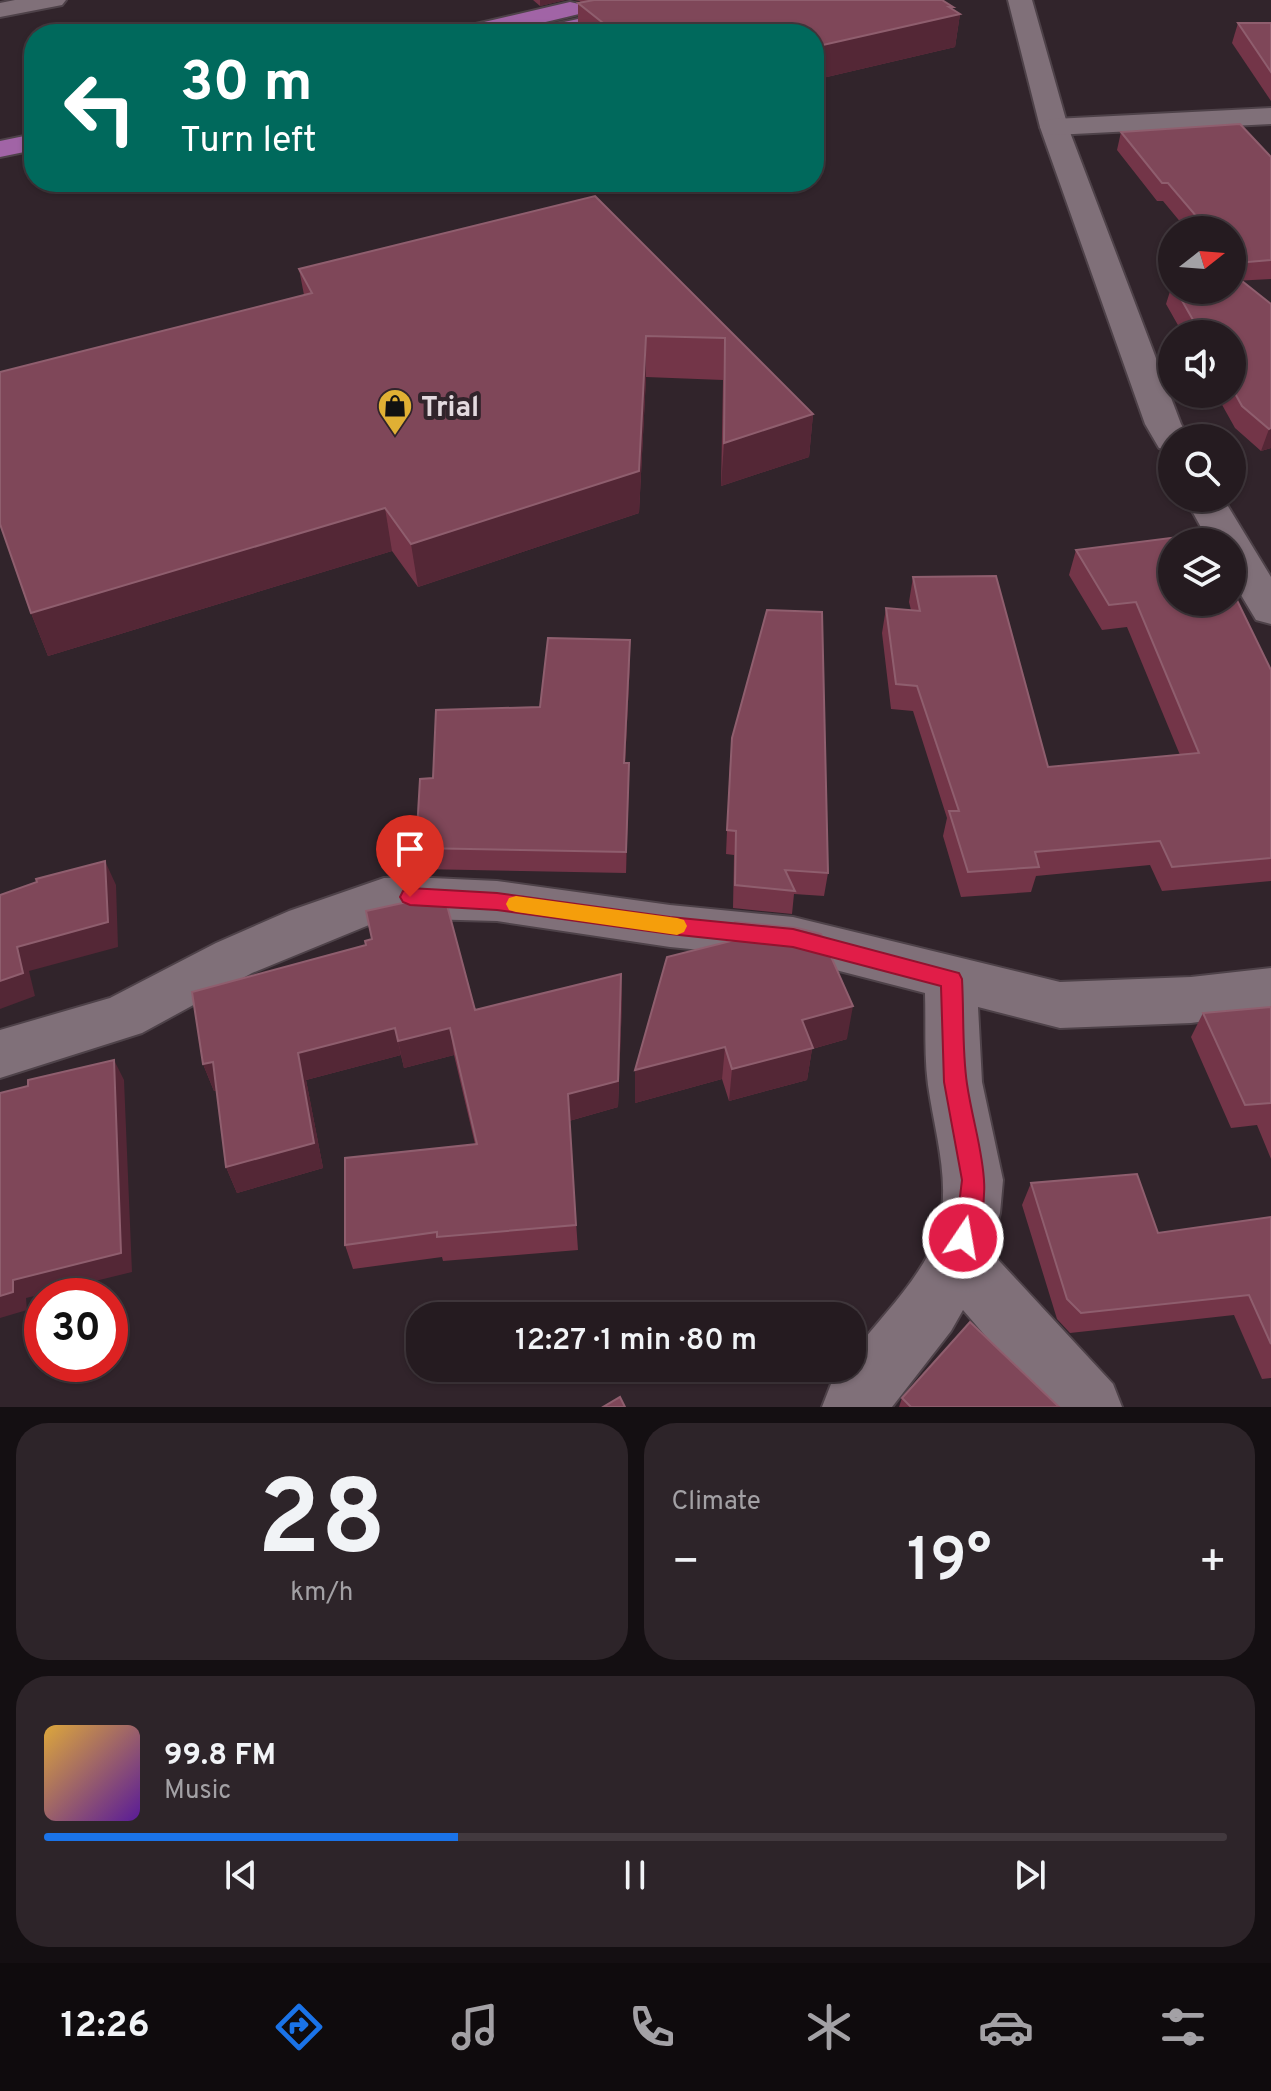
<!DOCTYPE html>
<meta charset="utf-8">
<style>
:root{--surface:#251b20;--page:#2d2429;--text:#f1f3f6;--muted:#a3a1a5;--line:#42393e;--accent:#1a73e8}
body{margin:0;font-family:Overpass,sans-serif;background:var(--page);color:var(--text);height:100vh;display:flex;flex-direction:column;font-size:30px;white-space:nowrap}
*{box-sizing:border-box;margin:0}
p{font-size:26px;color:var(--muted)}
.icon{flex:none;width:44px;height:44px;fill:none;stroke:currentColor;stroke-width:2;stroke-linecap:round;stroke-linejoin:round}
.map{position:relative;height:1407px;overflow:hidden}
.details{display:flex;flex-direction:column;gap:16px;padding:16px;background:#140f12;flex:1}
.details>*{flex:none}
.banner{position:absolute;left:24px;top:24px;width:800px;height:168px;border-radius:32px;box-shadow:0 2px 6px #0004,0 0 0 2px var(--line);background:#00695c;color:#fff;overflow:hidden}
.needle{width:52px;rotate:73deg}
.controls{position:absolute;left:1158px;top:216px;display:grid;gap:16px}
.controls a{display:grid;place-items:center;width:88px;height:88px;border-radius:50%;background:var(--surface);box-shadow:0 2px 6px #0004,0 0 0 2px var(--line);font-size:40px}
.speed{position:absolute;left:24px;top:1278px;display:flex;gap:16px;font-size:40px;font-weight:700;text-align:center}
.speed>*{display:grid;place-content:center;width:104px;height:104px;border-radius:50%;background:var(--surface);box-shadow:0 2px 6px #0004,0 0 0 2px var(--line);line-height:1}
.speed .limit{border:12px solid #d22;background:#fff;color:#111}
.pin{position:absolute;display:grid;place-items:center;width:68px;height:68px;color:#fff;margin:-82px -34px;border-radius:50% 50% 50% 0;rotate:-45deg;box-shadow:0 0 8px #0007}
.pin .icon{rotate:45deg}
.me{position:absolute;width:88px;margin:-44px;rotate:12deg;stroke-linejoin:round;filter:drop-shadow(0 0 6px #0008)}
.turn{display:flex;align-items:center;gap:28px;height:168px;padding:0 24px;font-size:36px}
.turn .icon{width:104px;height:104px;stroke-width:2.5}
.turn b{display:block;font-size:56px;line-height:68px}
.big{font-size:60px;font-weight:600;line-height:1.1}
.details .tile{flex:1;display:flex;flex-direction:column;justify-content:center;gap:12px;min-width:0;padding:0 28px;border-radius:32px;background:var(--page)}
.details .dial{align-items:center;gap:0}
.dial b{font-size:104px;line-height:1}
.song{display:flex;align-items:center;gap:24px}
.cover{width:96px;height:96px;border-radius:12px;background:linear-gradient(135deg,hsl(40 70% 55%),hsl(270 70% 35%))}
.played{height:8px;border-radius:4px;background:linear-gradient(90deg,var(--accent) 35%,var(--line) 35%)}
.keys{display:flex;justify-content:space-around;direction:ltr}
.heat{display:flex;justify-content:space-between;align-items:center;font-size:44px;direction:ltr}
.details .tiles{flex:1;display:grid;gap:16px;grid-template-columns:1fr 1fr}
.tile:last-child{grid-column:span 2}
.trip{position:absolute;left:406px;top:1302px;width:460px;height:80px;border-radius:32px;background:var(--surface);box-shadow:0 2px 6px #0004,0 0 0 2px var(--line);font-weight:600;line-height:80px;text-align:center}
.tab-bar{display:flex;height:128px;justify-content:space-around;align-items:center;background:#0f0b0d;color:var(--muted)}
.tab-bar .icon{width:56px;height:56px}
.tab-bar .current{color:var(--accent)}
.tab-bar b{font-size:36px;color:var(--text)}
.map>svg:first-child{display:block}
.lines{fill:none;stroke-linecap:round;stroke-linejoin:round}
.minor-casing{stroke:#4e4249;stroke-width:4}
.tertiary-casing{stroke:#4e4249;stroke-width:4}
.trunk-casing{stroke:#4e4249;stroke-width:4}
.minor{fill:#807079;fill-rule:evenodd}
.tertiary{fill:#807079;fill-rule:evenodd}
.trunk{fill:#a164a6;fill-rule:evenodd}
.wall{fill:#733548}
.shaded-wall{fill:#542736}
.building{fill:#7f4759;stroke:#8f5e6e;stroke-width:2}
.route{fill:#e11d48;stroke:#92132f;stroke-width:2}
.slow{fill:#f59e0b}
.labels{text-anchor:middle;stroke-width:8;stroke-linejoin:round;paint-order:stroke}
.poi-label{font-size:28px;font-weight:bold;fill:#e3dadf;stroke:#31242b;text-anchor:start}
</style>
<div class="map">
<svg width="1271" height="1407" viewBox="0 0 1271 1407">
<rect width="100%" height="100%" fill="#31242b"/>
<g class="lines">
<defs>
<g id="minor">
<path d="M15 0H66L62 5 0 17V3Z"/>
<path d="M1008 0H1032L1068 127 1181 424 1189 438H1172V451L1159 448 1145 424 1040 127Z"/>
<path d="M1185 498H1223L1271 577V624L1256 620 1232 580V542H1209Z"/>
<path d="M410 877 497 881 670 905 793 917 1060 982 1191 977 1271 968V1012L1191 1023 1060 1028 978 1007 982 1082 1003 1180 1000 1213 990 1251 1113 1384 1122 1407H1047L963 1310 951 1331 892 1407H822L831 1384 843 1368H852V1355C877 1321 909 1291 929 1253 957 1198 936 1142 928 1085 924 1055 926 1023 925 993L793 959 670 947 497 921 386 918 252 973 142 1033 0 1078V1030L110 998 216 943 289 911 384 878Z"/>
</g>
<path id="tertiary" d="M1271 108V124L1054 135 1044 133 1040 127 1044 121 1054 119Z"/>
<g id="trunk">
<path d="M666 0H712L708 5 575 34H529L532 29 541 27Z"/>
<path d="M570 2 579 4 582 9 579 14 495 34H451L454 29Z"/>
<path d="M34 134V150L0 157V141Z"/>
</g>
</defs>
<!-- minor casing -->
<use href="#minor" class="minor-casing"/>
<!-- tertiary casing -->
<use href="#tertiary" class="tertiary-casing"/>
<!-- trunk casing -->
<use href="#trunk" class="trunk-casing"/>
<!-- minor -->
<use href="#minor" class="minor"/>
<!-- tertiary -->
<use href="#tertiary" class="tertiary"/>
<!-- trunk -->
<use href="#trunk" class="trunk"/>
</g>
<!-- wall -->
<g class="wall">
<path d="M533 0H565L540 6Z"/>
<path d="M574 0H942L960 14 955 47 814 80V34H578V3H581L580 1Z"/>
<path d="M1238 23H1271V101L1232 43Z"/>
<path d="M1121 132 1271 157V279L1234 281 1271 304V448L1261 451 1235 428 1216 394H1232V334H1183L1166 304 1172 285V290H1232V230H1187L1163 201H1157L1117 150Z"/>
<path d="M595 196 813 414 809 457 721 486 723 380 646 377 639 513 418 587 392 551 48 656 31 613 304 295 299 269Z"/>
<path d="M1076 550 1271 670V881L1162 891 1150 865 1036 876 1031 892 961 897 943 836 947 818 913 711 891 709 882 633 886 608 911 610 909 602 913 577 1048 767 1180 755 1127 627 1102 630 1069 575Z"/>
<path d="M630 640V661L625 763H629L626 873 419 869 416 848 433 778 540 707Z"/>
<path d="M730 761 828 873 824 896 794 894 792 914 733 908 734 855 726 854Z"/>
<path d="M735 922 847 1039 812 1049 807 1080 729 1101 722 1079 635 1103 734 940Z"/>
<path d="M621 974 622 1002 618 1107 569 1121 578 1250 443 1261 442 1257 353 1269 345 1245 475 1144 454 1055 404 1068 401 1055 306 1080 323 1168 237 1193 226 1167 217 1090 214 1091 203 1064 475 1010Z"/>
<path d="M1271 1007V1159L1257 1125 1231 1128 1191 1037 1203 1013Z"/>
<path d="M1031 1183 1158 1233 1271 1217V1378L1262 1379 1234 1315 1070 1333 1057 1319 1022 1205Z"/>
<path d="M902 1398 1059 1407H899Z"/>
</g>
<!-- shaded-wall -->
<g class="shaded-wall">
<path d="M540 0H565L540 6Z"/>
<path d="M949 7H953L952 16 960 14 955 47 814 80V47Z"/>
<path d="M646 336V377L639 513 418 587 411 544Z"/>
<path d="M813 414 809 457 721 486 724 443Z"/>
<path d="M1271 428V448L1261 451 1269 429Z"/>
<path d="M385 508 392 551 48 656 31 613Z"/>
<path d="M630 640V661L624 785V763Z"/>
<path d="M629 763V785L626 873V852Z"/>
<path d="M105 861 116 885 118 947 29 971 35 996 0 1009V981L17 947Z"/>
<path d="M621 974 622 1002 618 1107 569 1121 568 1094Z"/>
<path d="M853 1006 847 1039 812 1049 807 1080 729 1101 732 1069 802 1020Z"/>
<path d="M395 1028 401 1055 306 1080 323 1168 237 1193 226 1167 298 1053Z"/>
<path d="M450 1028 454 1055 404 1068 398 1041Z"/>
<path d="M725 1047 722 1079 635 1103V1070Z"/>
<path d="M114 1060 124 1080 132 1272 26 1298 27 1310 0 1318V1296Z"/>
<path d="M213 1062 224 1088 214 1091 203 1064Z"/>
</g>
<!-- building -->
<g class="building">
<path d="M594 0H942L953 7H949L960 14 814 47V34H617L578 3Z"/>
<path d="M1238 23H1271V72Z"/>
<path d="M1240 124 1271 157V260L1236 263 1232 258V230H1208L1168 183H1162L1121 132Z"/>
<path d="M595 196 813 414 724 443 725 338 646 336 639 471 411 544 385 508 31 613 0 524V372L312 293 299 269Z"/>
<path d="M1232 281H1242L1271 304V428L1269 429 1242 406 1232 388V334H1201L1176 290H1232Z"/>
<path d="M1194 535 1199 542H1172V602H1232V590L1271 670V858L1172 867 1160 841 1035 852 1039 867 968 872 949 811H959L917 686 896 684 886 608 920 611 913 577 996 576 1048 767 1199 753 1136 602 1109 605 1076 550Z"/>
<path d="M767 610 822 612 828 873 785 870 795 891 735 885 736 831 727 830 732 738Z"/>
<path d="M548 638 630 640 624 763H629L626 852 416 848 420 779 433 778 436 710 540 707Z"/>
<path d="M105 861 108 922 17 947 23 973 0 981V895L37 882 36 879Z"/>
<path d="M444 894 475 1010 621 974 618 1081 568 1094 576 1225 437 1237V1232L345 1245V1158L477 1144 450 1028 398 1041 395 1028 298 1053 314 1143 226 1167 213 1062 203 1064 192 992 366 945 365 941 372 939 366 911Z"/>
<path d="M735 922 797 928 821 934 853 1006 802 1020 813 1048 732 1069 725 1047 635 1070 667 957 735 940Z"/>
<path d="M1271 1007V1104V1103L1245 1105 1203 1013Z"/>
<path d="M114 1060 121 1253 13 1280V1292L0 1296V1093L28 1086V1080Z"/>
<path d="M1137 1174 1158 1233 1271 1217V1344L1249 1295 1081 1313 1067 1299 1031 1183Z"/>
<path d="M970 1322 1059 1407H911L902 1398Z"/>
<path d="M620 1397 625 1407H603Z"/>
</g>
<!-- route -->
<path class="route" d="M410 888 497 893 670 917 793 929 959 973 962 979C964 1014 962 1050 967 1084 976 1144 998 1187 972 1247L963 1250 955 1247 951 1238 958 1213 962 1180 944 1082 941 986 793 947 670 934 497 910 410 905 403 902 400 897 403 891Z"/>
<!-- slow -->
<path class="slow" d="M516 896 677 918 684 920 687 926 684 932 677 935 516 912 509 910 506 904 509 898Z"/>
<!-- icons -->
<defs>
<symbol id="shop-pin" viewBox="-11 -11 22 30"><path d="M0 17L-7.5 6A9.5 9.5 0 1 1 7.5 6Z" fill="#e0b034" stroke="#31242b"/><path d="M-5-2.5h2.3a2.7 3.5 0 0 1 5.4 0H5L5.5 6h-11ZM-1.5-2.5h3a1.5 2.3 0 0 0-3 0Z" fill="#111"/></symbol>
</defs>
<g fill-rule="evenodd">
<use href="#shop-pin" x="375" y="386" width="40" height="54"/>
</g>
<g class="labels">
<!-- poi labels -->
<g class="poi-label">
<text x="421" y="416">Trial</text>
</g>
</g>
</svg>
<div class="controls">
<a><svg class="needle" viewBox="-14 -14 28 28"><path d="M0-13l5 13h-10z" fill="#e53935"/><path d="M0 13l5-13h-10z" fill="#a3a1a5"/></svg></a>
<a><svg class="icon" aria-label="sound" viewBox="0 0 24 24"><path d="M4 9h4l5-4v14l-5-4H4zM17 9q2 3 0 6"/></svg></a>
<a><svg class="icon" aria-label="search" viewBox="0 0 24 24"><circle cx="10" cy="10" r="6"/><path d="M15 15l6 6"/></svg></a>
<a><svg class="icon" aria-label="layers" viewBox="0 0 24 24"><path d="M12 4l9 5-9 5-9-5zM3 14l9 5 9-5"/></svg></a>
</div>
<div class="speed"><div class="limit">30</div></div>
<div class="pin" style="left:410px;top:897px;background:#d93025"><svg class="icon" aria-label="arrive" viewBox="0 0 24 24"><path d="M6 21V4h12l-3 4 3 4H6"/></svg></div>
<svg class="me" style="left:963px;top:1238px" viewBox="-20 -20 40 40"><circle r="17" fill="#e11d48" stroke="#fff" stroke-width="3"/><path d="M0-11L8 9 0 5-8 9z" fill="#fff"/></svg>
<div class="trip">12:27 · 1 min · 80 m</div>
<div class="banner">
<div class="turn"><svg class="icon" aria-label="left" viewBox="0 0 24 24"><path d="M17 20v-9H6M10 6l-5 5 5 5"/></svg><div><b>30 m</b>Turn left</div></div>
</div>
</div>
<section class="details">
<div class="tiles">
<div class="tile dial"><b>28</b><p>km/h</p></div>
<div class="tile"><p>Climate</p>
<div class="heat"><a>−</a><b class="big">19°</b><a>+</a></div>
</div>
<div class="tile">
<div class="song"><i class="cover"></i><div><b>99.8 FM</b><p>Music</p></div></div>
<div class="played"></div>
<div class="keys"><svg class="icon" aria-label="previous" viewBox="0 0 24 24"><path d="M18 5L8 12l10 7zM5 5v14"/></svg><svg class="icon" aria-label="pause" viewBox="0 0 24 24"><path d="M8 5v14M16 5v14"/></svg><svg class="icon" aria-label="next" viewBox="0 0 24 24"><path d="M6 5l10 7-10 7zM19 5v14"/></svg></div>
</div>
</div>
</section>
<nav class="tab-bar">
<b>12:26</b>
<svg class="icon current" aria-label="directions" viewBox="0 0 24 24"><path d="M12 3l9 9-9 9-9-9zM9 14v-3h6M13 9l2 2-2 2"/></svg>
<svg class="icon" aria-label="music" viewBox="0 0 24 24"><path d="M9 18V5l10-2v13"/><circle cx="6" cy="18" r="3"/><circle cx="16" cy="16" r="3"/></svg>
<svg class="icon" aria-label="phone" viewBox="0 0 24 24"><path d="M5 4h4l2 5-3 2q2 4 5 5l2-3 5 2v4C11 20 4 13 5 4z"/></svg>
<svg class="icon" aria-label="climate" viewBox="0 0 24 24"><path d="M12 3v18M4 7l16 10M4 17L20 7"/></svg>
<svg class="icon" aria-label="car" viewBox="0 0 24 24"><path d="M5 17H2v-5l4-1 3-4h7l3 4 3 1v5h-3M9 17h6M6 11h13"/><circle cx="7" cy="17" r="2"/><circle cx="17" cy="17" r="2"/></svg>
<svg class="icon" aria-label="filters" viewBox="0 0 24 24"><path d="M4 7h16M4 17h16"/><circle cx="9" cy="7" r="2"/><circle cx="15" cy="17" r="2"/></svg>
</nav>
